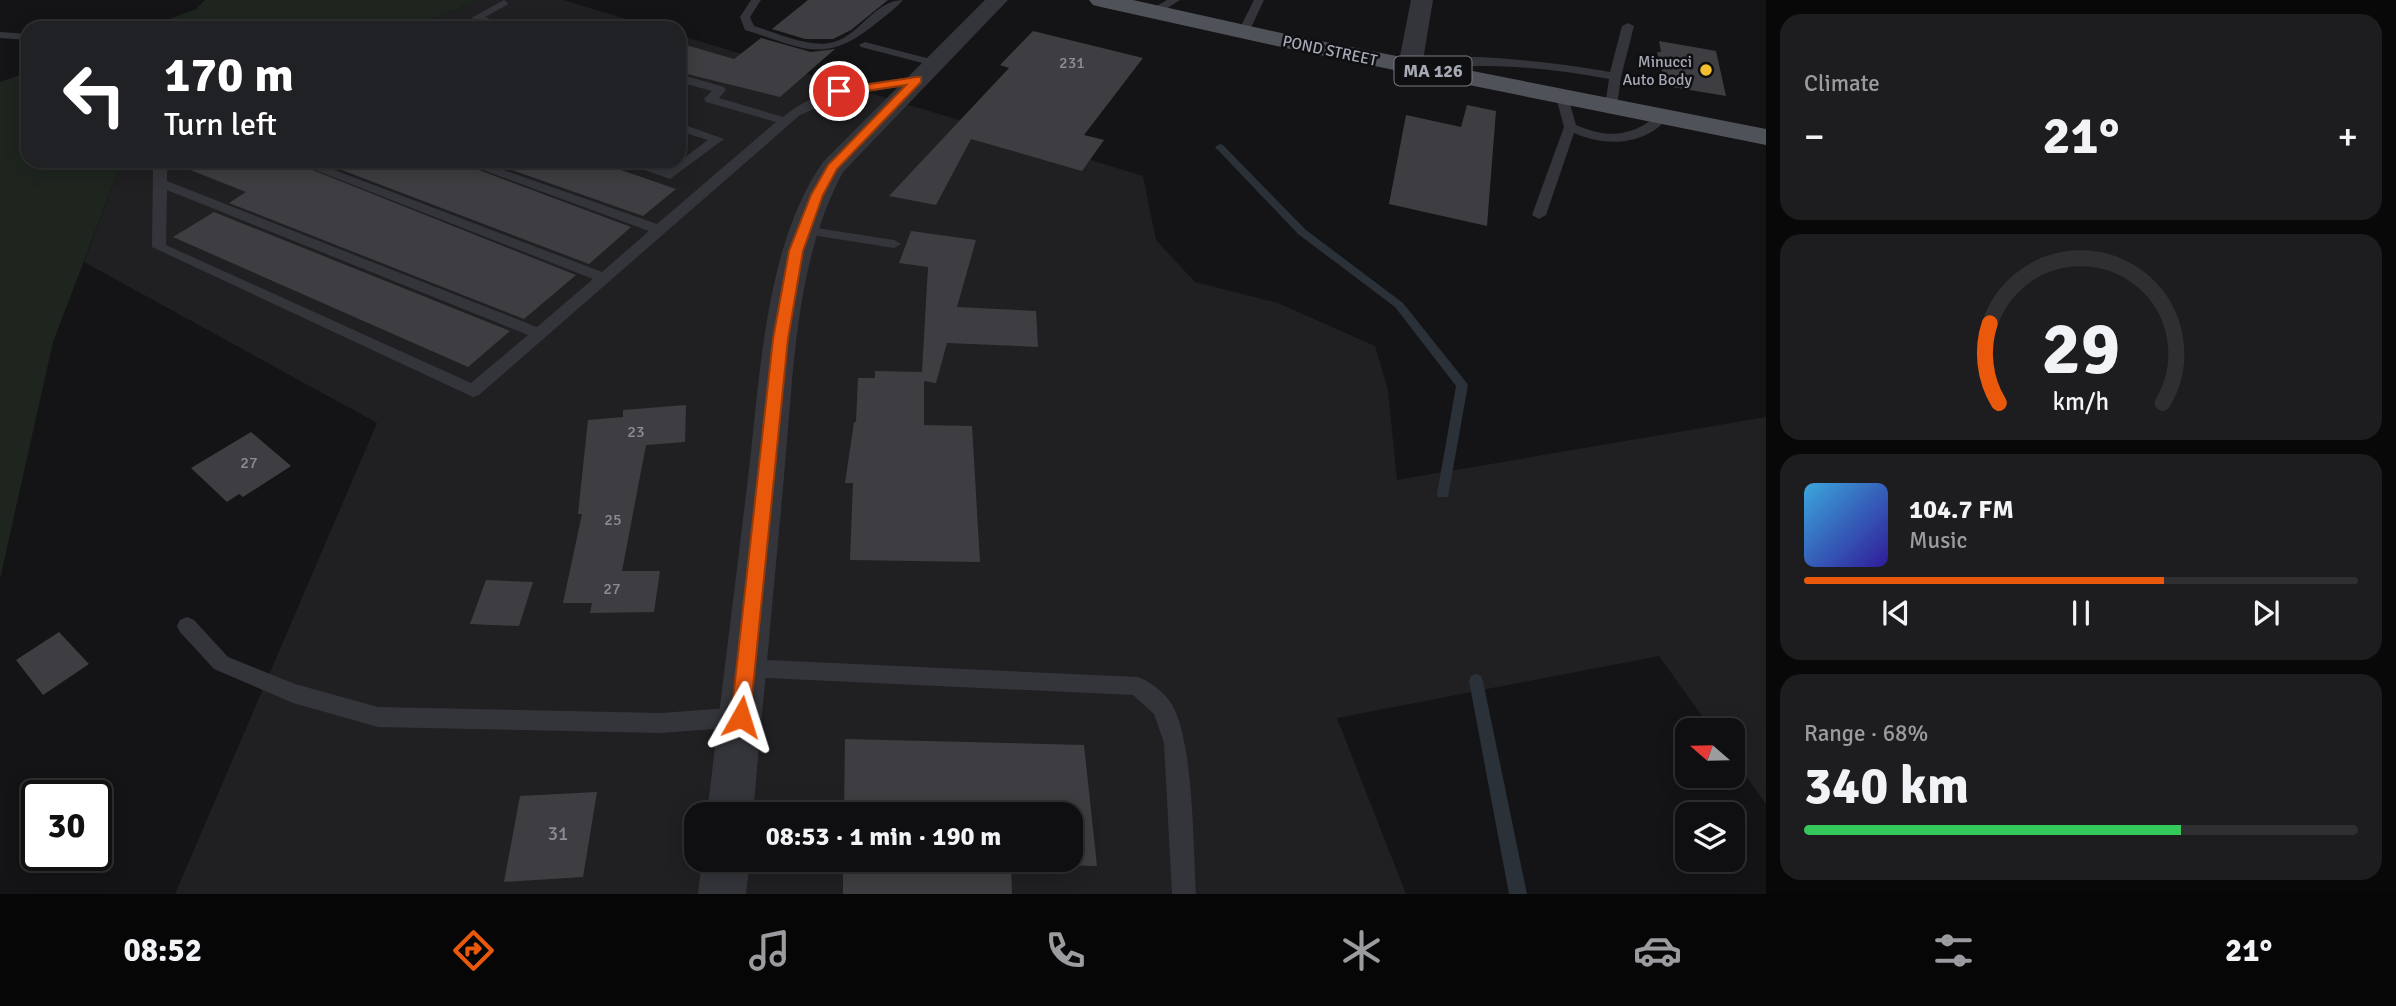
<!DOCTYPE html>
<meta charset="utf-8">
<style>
:root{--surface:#0f0e10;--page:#1d1c1e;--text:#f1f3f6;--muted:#9b9c9f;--line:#2f2e30;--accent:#ea580c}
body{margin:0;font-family:Signika,sans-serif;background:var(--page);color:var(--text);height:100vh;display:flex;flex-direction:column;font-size:26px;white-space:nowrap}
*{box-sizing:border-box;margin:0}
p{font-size:23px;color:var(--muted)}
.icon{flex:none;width:38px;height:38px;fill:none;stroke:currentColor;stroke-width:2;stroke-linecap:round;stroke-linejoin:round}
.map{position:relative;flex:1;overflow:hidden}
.details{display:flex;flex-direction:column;gap:14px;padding:14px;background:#080809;width:630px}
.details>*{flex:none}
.hud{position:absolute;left:21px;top:21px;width:665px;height:147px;border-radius:21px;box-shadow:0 4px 18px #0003,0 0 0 2px var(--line);background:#202124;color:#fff;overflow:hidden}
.needle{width:46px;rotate:290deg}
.tools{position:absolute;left:1675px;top:718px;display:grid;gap:14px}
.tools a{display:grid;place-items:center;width:70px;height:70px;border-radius:14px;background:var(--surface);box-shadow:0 4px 18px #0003,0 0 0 2px var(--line);font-size:35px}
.speed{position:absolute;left:21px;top:780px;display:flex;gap:14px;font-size:35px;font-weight:700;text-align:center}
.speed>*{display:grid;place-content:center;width:91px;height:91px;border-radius:50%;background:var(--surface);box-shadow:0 4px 18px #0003,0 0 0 2px var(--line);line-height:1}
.speed .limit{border:4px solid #111;border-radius:10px;background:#fff;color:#111}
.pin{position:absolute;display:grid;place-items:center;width:60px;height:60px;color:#fff;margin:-30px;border:4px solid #fff;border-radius:50%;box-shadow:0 2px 7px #0007}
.me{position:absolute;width:77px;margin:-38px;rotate:6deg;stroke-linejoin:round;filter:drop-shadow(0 0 5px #0008)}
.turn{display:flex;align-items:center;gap:24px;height:147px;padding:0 28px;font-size:32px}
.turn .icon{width:91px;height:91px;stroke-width:2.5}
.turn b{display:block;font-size:49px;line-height:60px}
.big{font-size:52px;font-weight:800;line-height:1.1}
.details .tile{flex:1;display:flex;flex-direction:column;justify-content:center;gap:10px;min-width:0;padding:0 24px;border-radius:21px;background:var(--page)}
.details .dial{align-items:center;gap:0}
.dial svg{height:182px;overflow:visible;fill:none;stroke:var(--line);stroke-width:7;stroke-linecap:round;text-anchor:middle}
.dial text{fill:var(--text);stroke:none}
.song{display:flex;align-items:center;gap:21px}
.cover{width:84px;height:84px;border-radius:10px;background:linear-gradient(135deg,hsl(200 70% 55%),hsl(250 70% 35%))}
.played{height:7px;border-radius:4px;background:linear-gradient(90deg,var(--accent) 65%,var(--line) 65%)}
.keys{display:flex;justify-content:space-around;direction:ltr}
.heat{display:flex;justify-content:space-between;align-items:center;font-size:38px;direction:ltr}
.charge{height:10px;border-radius:5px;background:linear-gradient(90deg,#34c759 68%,var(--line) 0)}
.trip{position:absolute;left:684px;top:802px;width:399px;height:70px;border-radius:21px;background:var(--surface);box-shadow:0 4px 18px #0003,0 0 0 2px var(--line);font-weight:800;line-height:70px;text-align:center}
.tabs{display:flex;height:112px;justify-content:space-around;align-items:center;background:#060606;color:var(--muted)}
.tabs .icon{width:49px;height:49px}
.tabs .current{color:var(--accent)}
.tabs b{font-size:32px;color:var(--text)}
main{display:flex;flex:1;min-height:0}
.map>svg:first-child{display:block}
.built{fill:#201f22;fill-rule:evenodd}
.green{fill:#1e251f}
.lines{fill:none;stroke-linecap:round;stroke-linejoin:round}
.stream{fill:#2a3139;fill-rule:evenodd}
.building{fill:#3e3e42}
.service{fill:#34353a;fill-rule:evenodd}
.minor{fill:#34353a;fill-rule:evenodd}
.primary{fill:#505259;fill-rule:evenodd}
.route{fill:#ea580c;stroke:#983908;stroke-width:2}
.poi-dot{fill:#f2bf2f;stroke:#0f0e10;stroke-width:2.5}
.labels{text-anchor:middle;stroke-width:5;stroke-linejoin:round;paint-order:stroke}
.far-street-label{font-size:16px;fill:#a5a9b6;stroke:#0f0e10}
.far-poi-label{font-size:16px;fill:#a5a9b6;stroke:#0f0e10;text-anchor:end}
.number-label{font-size:16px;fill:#8b8e99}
.shield{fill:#0f0e10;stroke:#787a84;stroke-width:2}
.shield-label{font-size:18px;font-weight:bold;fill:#a5a9b6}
.near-number-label{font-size:19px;fill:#8b8e99}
</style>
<main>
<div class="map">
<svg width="1766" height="894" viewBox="0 0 1766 894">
<rect width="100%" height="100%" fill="#141315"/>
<!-- built -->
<g class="built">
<path d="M478 0H563L656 28H412Z"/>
<path d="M679 35 1143 176 1156 240 1195 282 1278 303 1375 346 1388 390 1397 480 1766 417V804L1733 758 1732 730H1712L1659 656 1337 718 1406 894H175L377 423 84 262 122 161H679ZM696 814H1071V859H696Z"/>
</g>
<!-- green -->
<g class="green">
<path d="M205 0H478L412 28H146L196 9Z"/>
<path d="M28 72V161H122L53 342 0 579V82Z"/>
</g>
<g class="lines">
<!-- stream -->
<g class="stream">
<path d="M1220 144 1223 145 1306 230 1403 303 1466 382 1468 385 1448 497H1438L1437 494 1456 386 1395 307 1298 234 1217 149 1215 147Z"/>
<path d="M1476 674 1481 676 1483 681 1527 894H1509L1469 681 1471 676Z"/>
</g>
</g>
<!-- building -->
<g class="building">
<path d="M808 0H888L851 30 833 39H805L772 29Z"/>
<path d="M1033 31 1143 58 1084 135 1104 140 1082 171 971 139 936 205 889 196 1009 68 1000 65Z"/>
<path d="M761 38 811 52 835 49 780 97 679 72V43L734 59Z"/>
<path d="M1659 41 1716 51 1726 96 1666 86 1657 52H1661Z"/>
<path d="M1467 105 1496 111 1487 226 1389 204 1406 115 1461 127Z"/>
<path d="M185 161H290L576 275 524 319 229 203 246 192 180 166Z"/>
<path d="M318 161H455L631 227 589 264Z"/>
<path d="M486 161H595L676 189 643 216Z"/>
<path d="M214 212 510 331 468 367 173 237Z"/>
<path d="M911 231 976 240 957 307 1036 311 1038 347 947 343 936 383 924 381V425L972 426 980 562 850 560 853 483H845L854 422H856L858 378H875V371L922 372 928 267 899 263Z"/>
<path d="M686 405 685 442 646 445 622 571H660L654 612 590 613 592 603H563L582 514H578L588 420 623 417V410Z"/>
<path d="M251 432 291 466 243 497 239 494 227 502 191 468Z"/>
<path d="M486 580 533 582 519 626 470 624Z"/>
<path d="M59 632 89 664 43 695 16 660Z"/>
<path d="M845 739 1084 745 1097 866 1011 864 1012 894H843V859H1071V814H844Z"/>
<path d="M597 792 583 877 504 882 520 796Z"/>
</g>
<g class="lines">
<!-- service -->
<g class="service">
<path d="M504 0 508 3 507 5 485 17 515 28H497L471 18Z"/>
<path d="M751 0H761L750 17 754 26C777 33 810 49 834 42 861 34 875 0 903 0 895 9 884 17 874 25 823 66 801 47 745 30L740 17Z"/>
<path d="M1167 0H1180L1158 14H1150V10Z"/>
<path d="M1254 0H1264L1248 34H1240L1238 32Z"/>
<path d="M1628 23 1634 26 1621 77 1617 106 1611 110 1605 106 1609 79C1542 66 1477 62 1410 70L1404 66C1432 45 1573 65 1610 72L1622 26Z"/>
<path d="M0 32 28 34V40L0 38Z"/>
<path d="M865 42 938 61 940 63 934 66 861 47 859 45Z"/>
<path d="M679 74 724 87 726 90 719 98 783 117C819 86 872 83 917 76L923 80 917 84 845 96 800 115 479 395 473 397 152 247 153 169 165 161H182L167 171V181L537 327 593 279 292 161H311L602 272 649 231 458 161H478L657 224 776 122 706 102 704 99 712 91 679 82ZM167 190 528 335 471 383 166 245Z"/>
<path d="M1562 93 1568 97 1576 125C1608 139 1632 137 1659 114H1667L1669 117C1644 146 1607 147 1574 133L1546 215 1539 219 1532 215 1564 127 1556 97Z"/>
<path d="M679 123 724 139 670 179 619 161H639L668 170 708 140 679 131Z"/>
<path d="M804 226 894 240 901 244 894 248 799 233 797 230Z"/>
<path d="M187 617 194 620 228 657 295 684 378 707 661 713 741 707 749 710 752 717 749 724 741 727 661 733 378 727 293 703 214 669 180 632 177 626 180 620Z"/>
<path d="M745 659 1138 677C1149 681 1165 693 1171 703 1194 739 1193 848 1196 894H1172L1164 743 1154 714 1133 695 745 677 738 675 735 668 738 661Z"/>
</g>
<!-- minor -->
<g class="minor">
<path d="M985 0H1008L843 172C794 264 794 374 784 476 774 589 763 701 753 814H707C720 704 734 595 747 486 760 384 763 248 823 162Z"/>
<path d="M1411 0H1433L1422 66 1418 71H1402L1398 66Z"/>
<path d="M702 859H750L746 894H698Z"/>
</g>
<!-- primary -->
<path class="primary" d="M1089 0H1133L1295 36 1766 129V145L1295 50 1101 7 1093 5Z"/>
</g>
<!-- route -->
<path class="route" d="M917 77H921V82L837 169 823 195 803 251 788 339 750 717 748 723 741 726 734 723 731 717 773 339 789 251 811 195 828 165 906 85 839 95 835 94V89Z"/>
<!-- markers -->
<circle class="poi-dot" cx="1706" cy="70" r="7"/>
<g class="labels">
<!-- far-street labels -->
<g class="far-street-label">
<text transform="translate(1330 50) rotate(12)" y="6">POND STREET</text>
</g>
<!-- far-poi labels -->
<g class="far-poi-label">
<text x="1692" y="67">Minucci<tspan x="1692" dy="18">Auto Body</tspan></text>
</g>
<!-- number labels -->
<g class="number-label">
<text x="1072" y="68">231</text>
<text x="636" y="437">23</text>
<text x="249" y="468">27</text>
<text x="613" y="525">25</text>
<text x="612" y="594">27</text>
</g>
<!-- shield labels -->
<rect class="shield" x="1394.5" y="56.5" width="77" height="29" rx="5"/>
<g class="shield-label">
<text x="1433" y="77">MA 126</text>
</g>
<!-- near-number labels -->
<g class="near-number-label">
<text x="558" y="840">31</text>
</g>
</g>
</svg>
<div class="tools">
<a><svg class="needle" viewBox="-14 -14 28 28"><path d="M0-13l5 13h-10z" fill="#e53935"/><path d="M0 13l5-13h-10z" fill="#9b9c9f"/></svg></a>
<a><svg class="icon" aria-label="layers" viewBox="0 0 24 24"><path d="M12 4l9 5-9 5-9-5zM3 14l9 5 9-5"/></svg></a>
</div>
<div class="speed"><div class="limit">30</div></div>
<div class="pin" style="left:839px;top:91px;background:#d93025"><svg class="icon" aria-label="arrive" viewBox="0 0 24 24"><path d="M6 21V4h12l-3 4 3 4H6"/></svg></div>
<svg class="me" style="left:741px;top:717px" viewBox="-20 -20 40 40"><path d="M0-17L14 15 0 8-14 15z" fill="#ea580c" stroke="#fff" stroke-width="4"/></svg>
<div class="trip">08:53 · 1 min · 190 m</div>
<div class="hud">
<div class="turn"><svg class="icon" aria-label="left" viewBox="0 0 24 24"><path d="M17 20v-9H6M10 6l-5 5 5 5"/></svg><div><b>170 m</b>Turn left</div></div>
</div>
</div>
<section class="details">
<div class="tile"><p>Climate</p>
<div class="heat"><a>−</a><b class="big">21°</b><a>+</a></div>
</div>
<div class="tile dial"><svg viewBox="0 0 100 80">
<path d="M14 69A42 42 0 1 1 86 69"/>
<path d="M14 69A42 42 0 0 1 10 34" stroke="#ea580c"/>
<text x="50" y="56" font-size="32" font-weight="700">29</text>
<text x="50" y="72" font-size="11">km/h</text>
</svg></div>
<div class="tile">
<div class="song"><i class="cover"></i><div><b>104.7 FM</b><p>Music</p></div></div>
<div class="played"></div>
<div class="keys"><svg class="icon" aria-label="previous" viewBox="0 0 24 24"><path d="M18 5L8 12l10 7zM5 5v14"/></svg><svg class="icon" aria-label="pause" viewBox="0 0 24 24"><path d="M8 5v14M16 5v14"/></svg><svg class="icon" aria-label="next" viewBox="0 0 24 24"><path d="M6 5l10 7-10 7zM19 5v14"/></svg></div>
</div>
<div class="tile"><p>Range · 68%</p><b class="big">340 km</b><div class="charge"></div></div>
</section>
</main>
<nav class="tabs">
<b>08:52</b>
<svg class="icon current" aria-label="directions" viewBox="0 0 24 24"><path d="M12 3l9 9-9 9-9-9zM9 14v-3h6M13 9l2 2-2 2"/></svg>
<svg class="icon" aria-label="music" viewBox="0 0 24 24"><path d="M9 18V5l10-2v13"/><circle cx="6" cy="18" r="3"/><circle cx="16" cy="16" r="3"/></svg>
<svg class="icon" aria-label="phone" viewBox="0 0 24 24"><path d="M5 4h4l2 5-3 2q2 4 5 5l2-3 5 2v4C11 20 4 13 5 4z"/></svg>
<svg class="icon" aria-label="climate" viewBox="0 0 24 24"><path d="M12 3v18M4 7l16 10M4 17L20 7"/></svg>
<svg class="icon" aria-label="car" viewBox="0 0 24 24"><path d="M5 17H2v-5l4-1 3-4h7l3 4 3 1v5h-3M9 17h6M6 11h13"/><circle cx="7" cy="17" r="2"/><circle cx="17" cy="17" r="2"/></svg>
<svg class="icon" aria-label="filters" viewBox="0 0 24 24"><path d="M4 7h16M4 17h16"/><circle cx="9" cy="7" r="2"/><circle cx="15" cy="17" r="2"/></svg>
<b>21°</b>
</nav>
